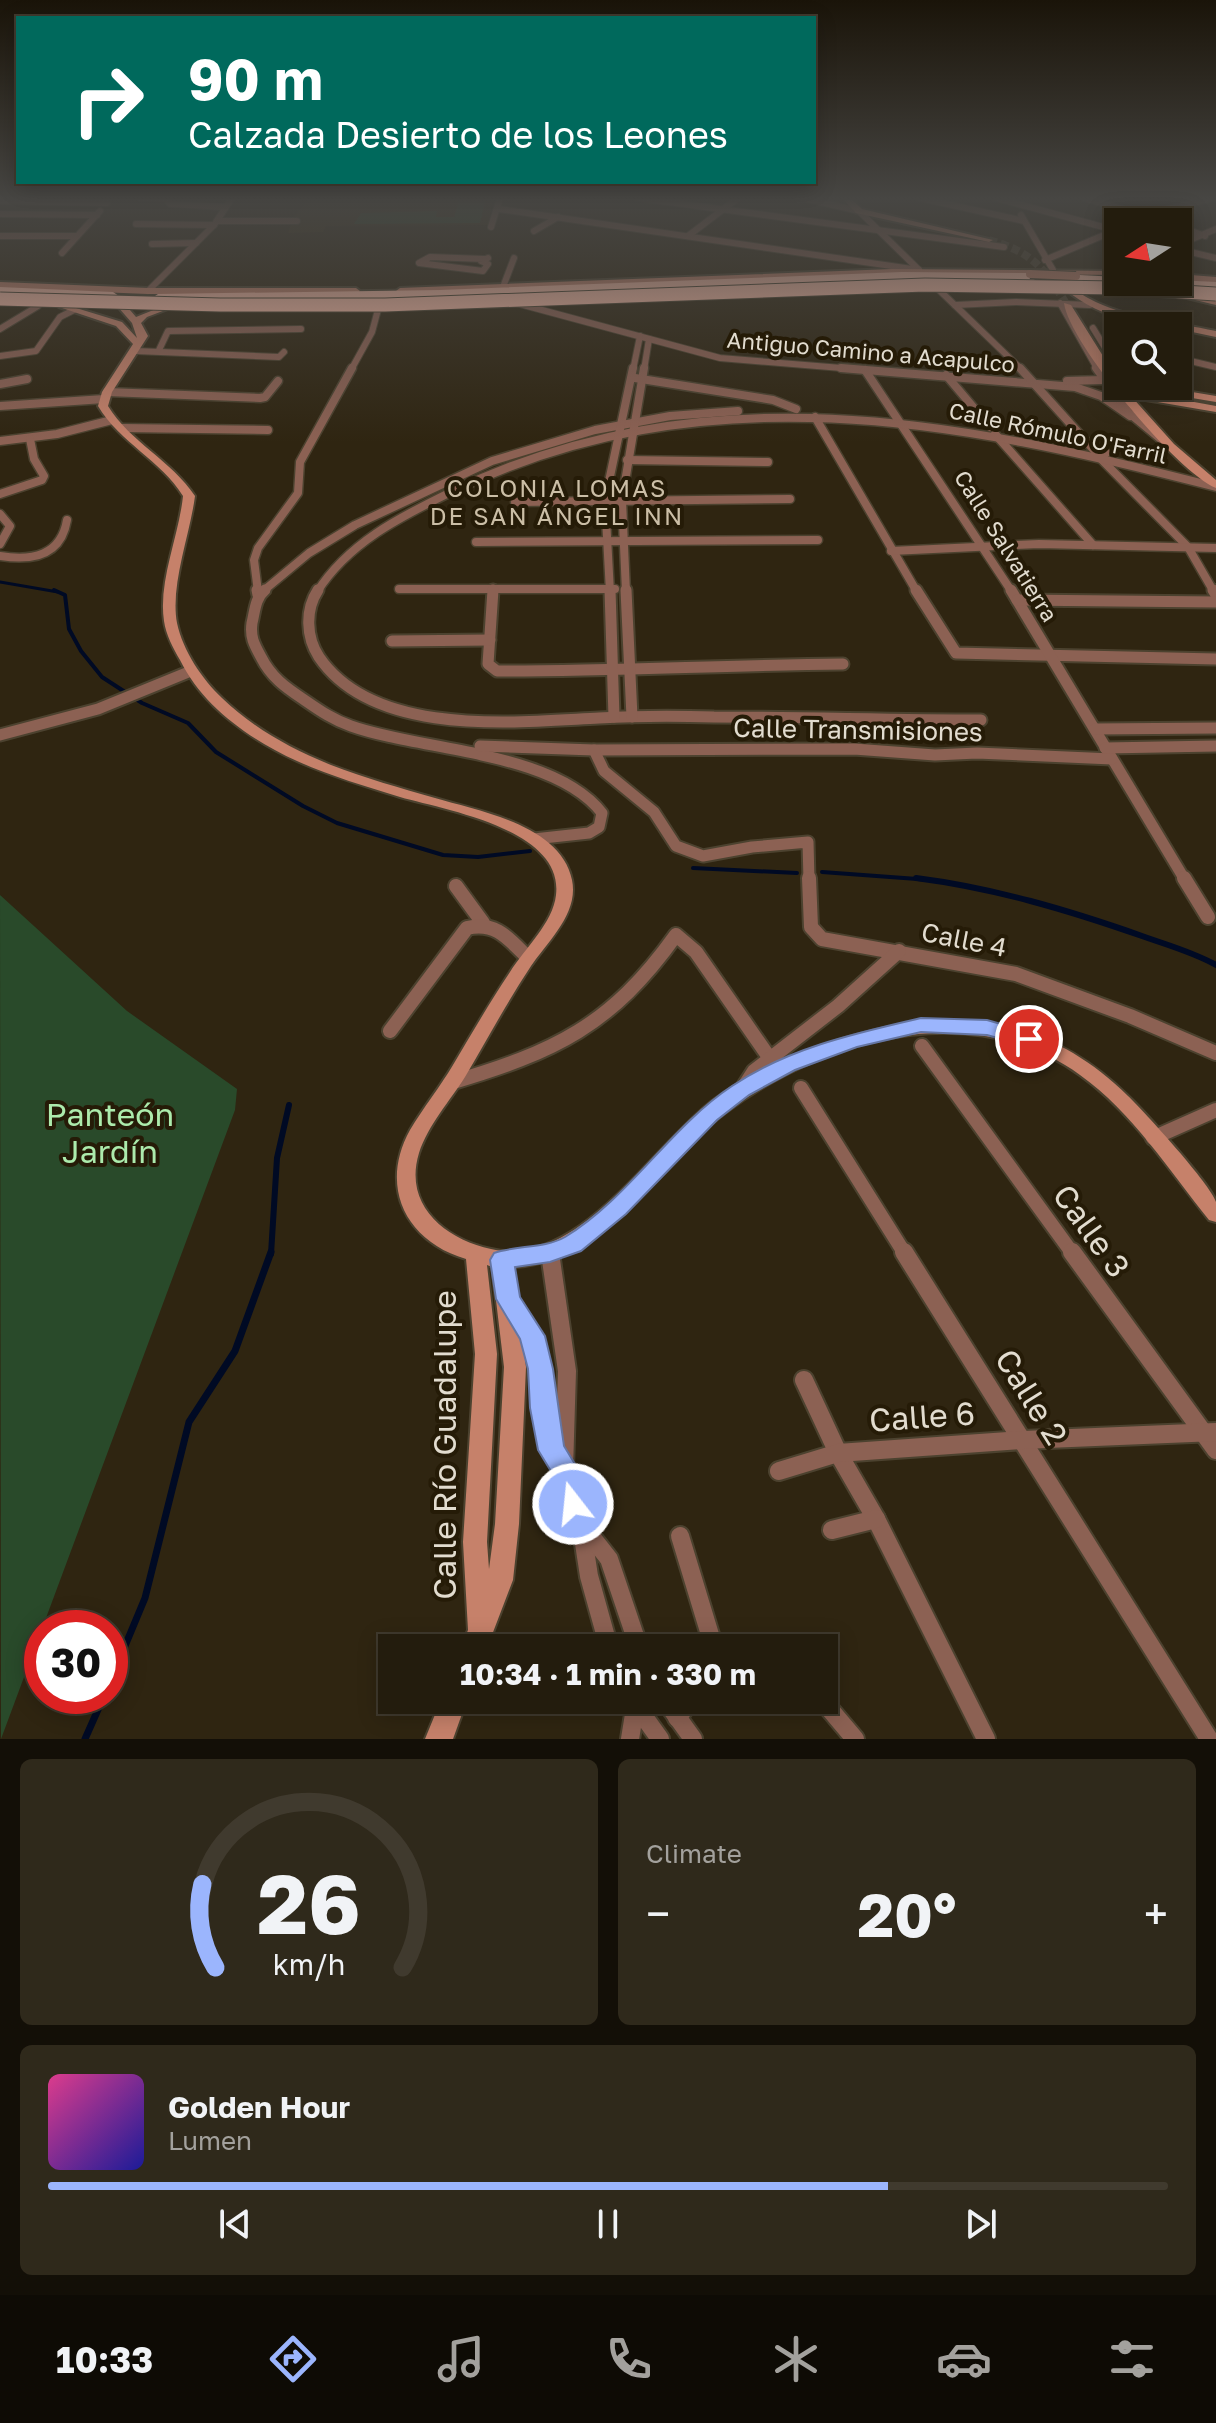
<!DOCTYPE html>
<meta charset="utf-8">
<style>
:root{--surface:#231c0d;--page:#2f291b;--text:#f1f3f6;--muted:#a3a19d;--line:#403a2e;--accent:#9bb5fd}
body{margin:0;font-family:"Golos Text",sans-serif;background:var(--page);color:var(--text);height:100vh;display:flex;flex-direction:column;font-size:30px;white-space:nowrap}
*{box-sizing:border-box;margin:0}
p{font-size:26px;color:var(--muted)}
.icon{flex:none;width:44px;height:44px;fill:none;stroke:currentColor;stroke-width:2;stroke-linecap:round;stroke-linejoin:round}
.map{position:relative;height:1739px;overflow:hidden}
.side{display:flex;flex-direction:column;gap:20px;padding:20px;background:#130f07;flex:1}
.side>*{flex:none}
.hud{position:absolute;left:16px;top:16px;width:800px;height:168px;border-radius:0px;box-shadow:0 4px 20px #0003,0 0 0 2px var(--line);background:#00695c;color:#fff;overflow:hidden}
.needle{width:52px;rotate:258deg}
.tools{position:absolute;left:1104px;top:208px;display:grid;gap:16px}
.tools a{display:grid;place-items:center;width:88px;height:88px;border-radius:0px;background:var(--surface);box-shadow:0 4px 20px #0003,0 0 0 2px var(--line);font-size:40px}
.speed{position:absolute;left:24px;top:1610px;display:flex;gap:16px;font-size:40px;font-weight:700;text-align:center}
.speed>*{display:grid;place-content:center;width:104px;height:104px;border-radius:50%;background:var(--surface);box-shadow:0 4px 20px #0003,0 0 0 2px var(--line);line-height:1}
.speed .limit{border:12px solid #d22;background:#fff;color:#111}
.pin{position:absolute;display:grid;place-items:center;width:68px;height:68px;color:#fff;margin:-34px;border:4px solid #fff;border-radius:50%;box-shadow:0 2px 8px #0007}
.me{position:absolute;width:88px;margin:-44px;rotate:344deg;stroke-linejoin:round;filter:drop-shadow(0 0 6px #0008)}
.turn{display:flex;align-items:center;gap:28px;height:168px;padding:0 40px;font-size:36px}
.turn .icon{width:104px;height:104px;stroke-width:2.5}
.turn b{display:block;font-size:56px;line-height:68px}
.big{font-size:60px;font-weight:700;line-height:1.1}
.side .tile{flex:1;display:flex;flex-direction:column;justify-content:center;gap:12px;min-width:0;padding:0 28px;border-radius:12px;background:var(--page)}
.side .dial{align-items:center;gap:0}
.dial svg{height:208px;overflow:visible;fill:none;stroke:var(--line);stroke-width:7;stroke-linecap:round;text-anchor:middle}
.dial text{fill:var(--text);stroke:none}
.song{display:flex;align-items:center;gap:24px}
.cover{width:96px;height:96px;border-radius:12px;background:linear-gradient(135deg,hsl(330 70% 55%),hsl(240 70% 35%))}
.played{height:8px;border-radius:4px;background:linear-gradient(90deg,var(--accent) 75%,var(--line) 75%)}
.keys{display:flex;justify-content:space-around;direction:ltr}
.heat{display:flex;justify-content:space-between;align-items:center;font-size:44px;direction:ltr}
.side .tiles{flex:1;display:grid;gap:20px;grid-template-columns:1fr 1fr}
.tile:last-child{grid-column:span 2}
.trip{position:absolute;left:378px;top:1634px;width:460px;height:80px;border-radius:0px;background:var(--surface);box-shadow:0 4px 20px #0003,0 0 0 2px var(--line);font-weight:700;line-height:80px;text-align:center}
.tabs{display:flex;height:128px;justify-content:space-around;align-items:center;background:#0e0b05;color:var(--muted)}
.tabs .icon{width:56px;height:56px}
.tabs .on{color:var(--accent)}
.tabs b{font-size:36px;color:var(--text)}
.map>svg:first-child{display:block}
.built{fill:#3b2e13}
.green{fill:#294a2a}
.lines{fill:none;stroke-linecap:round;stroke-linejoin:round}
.stream-far3{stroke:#000a24;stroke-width:3}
.stream-far2{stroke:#000a24;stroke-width:4}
.stream-far1{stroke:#000a24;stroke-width:6}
.stream{stroke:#000a24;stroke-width:7}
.secondary-tunnel{stroke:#4a402e;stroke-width:8;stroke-dasharray:8 4;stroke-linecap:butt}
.highway-tunnel{stroke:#4a402e;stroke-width:13;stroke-dasharray:13 6;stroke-linecap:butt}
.street-far4-casing{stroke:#4c422f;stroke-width:8}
.street-far3-casing{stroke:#4c422f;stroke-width:11}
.street-far2-casing{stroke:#4c422f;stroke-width:15}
.street-far1-casing{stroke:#4c422f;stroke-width:18}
.street-casing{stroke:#4c422f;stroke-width:22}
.secondary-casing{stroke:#4c422f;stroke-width:4}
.highway-casing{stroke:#4c422f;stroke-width:4}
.street-far4{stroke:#8c6153;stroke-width:6}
.street-far3{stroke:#8c6153;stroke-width:8}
.street-far2{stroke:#8c6153;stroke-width:11}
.street-far1{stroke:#8c6153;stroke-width:14}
.street{stroke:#8c6153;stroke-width:18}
.secondary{fill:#c6816a;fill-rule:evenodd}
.highway{fill:#ffbea9;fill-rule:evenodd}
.secondary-bridge-casing{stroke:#4c422f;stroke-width:10;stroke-linecap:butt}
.highway-bridge-casing{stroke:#4c422f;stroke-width:15;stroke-linecap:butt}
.secondary-bridge{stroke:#c6816a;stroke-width:8}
.highway-bridge{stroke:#ffbea9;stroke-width:13}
.route{fill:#9bb5fd;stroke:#6576a4;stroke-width:2}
.labels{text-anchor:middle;stroke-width:8;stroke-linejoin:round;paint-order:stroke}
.far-street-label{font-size:22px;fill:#e2dccf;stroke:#251b07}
.far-neighbourhood-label{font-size:24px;letter-spacing:2px;fill:#cbbea6;stroke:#251b07}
.street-label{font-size:26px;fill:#e2dccf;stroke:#251b07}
.near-park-label{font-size:32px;fill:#acebac;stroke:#251b07}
.near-street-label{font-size:32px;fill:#e2dccf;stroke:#251b07}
</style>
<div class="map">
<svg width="1216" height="1739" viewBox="0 0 1216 1739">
<rect width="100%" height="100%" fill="#2f2511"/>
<!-- built -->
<path class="built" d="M310 198H492L490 225 326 226 323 232 288 233 293 218Z"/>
<!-- green -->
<g class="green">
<path d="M459 201H485L480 223 354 224 361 213 437 211 436 217H454Z"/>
<path d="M0 895 127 1011 237 1089 235 1110 1 1739Z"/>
</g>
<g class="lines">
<!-- stream-far3 -->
<path class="stream-far3" d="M0 582 58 592"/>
<!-- stream-far2 -->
<g class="stream-far2">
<path d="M54 590 65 595 69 629 81 651 102 677 142 703 188 723 216 752 303 806 337 823 443 855 478 857 530 851"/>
<path d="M693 868 797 873"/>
<path d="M822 872 931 880"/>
</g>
<!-- stream-far1 -->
<g class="stream-far1">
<path d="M916 878C994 888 1068 910 1142 936 1167 945 1193 952 1216 965"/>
<path d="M271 1254 277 1158 289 1105"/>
</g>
<!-- stream -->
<g class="stream">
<path d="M110 1682 145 1598 189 1422 235 1351 271 1252"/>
<path d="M85 1739 104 1696"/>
</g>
<!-- secondary-tunnel -->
<path class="secondary-tunnel" d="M989 240C1034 253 1043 267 1067 305"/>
<!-- highway-tunnel -->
<path class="highway-tunnel" d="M84 293 187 295"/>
<defs>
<g id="street-far4">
<path d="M140 198 165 199"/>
<path d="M166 198 170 204 226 207"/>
<path d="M638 198 1004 247"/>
<path d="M803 198 859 211 919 270"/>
<path d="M920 198 1024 221"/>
<path d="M996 198 1118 231"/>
<path d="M1084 198 1168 222"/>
<path d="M0 201 107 203"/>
<path d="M499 209 919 270"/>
<path d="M0 214 97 215"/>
<path d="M1147 214 1213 198"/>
<path d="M1021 215 1053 270"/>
<path d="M218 221H297"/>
<path d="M136 224 214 225"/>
<path d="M1178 226 1205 236"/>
<path d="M491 227 500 198"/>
<path d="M534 231 558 217"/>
<path d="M0 236H77"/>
<path d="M688 236 738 198"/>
<path d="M152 244 196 243"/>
<path d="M1178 245 1216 229"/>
<path d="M1178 249 1216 258"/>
<path d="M62 253 100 211"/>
<path d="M484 259 430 257 419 263 483 271 488 264 481 261 488 258"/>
<path d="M1045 260 1116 230"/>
<path d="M935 286 1022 370"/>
<path d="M503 287 514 258"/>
<path d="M148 291 214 225 232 198"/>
<path d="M516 303 720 358 866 370"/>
<path d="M1060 303 1098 370"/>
<path d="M955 305 1016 302 1090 305"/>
<path d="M1113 321 1154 322"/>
<path d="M1093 328 1118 369"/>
<path d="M0 329 38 306"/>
<path d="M159 350 168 331 301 329"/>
<path d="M136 351 279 357 284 352"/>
<path d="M0 356 36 351 60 317 74 310"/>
<path d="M1178 358 1216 367"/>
<path d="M351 370 372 332 379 306"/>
<path d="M633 370 640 336"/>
<path d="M644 370 649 339"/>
</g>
<g id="street-far3">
<path d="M841 368 1075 387 1101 396 1130 416"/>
<path d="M1020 368 1094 450 1106 453"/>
<path d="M1096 368 1129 413 1163 441"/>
<path d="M865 370 1012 592"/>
<path d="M946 375 990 427"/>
<path d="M635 378 773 400 796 409"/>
<path d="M1067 381 1102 380"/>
<path d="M0 384 27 379"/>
<path d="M107 392 260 398 265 397 278 381"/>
<path d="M0 406 104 399"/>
<path d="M815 417 917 592"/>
<path d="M121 428 268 430"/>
<path d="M995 434 1093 545"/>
<path d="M0 441 57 434 112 420"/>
<path d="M627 460 768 462"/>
<path d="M1102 460 1188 547 1214 592"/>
<path d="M0 494 42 480 44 476 34 459 30 439"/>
<path d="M515 502 790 499"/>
<path d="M0 514 10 526 0 544"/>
<path d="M476 542 818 540"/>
<path d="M891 551 1039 544 1216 548"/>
<path d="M0 556C32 561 61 556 67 520"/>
<path d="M399 589H615"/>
<path d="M258 592 254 560 258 548 298 493 300 462 352 368"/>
<path d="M262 592 309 553 355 525 492 461 595 430 670 416 738 411"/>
<path d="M317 592C348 543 400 517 451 492 704 370 957 420 1216 487"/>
<path d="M610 592 605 500 633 368"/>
<path d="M626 592 622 500 644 368"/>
</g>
<g id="street-far2">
<path d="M257 590 258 595"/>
<path d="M265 590C255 598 255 611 252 623 250 637 254 644 261 657 271 677 285 687 303 699 319 710 333 720 351 726 421 751 554 751 602 813L599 827 589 833 534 839"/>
<path d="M318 590C305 610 306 637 319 657 374 738 516 722 599 718 637 716 676 716 714 717 803 717 892 720 981 720"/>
<path d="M493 590 488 664 497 671C613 671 727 665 843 664"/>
<path d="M610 590 614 717"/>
<path d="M626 590 632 717"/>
<path d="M916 590 956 653 1216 659"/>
<path d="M1011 590 1185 880"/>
<path d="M1213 590 1216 595"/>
<path d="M1017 600 1216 602"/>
<path d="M392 641 490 640"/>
<path d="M1095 729 1216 728"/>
<path d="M0 735 98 709 191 671"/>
<path d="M480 746 594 750 854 749 935 755 977 753 1112 759"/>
<path d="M1105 748 1216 746"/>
<path d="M594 750 604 771 654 812 676 846 703 856 752 847 808 842 809 880"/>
</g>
<g id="street-far1">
<path d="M809 878 811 927 822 939 1016 974 1130 1016 1216 1053"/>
<path d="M1184 878 1208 917"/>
<path d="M456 886 483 923"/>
<path d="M390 1031 467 928C496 921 509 939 528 958"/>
<path d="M922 1046 1073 1254"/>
<path d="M450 1083C555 1052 611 1026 676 935L696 952 771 1060"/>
<path d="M743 1088 754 1071 838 1006 899 951"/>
<path d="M801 1088 905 1254"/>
<path d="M1153 1138 1216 1110"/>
</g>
<g id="street">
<path d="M904 1252 1209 1739"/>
<path d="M1072 1252 1216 1450"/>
<path d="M550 1253 567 1371 564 1469 581 1524 589 1576 609 1648"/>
<path d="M512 1304C522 1320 533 1335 538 1354 548 1393 544 1432 564 1469"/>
<path d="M804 1380 838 1453 876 1519 986 1739"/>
<path d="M779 1471 838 1453 1023 1440 1216 1432"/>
<path d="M583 1526 609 1559 639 1648"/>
<path d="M832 1530 876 1519"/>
<path d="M680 1536 714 1648"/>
<path d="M632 1700 660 1739"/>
<path d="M665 1700 693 1739"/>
<path d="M822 1700 855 1739"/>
<path d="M677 1718 691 1700"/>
<path d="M630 1739 636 1702"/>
</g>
<g id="secondary">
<path d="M842 198H850L862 209 993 240 989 242 856 213Z"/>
<path d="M892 269 1118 271V275L892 273 400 294 396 291 400 288Z"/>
<path d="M1178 274 1216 277V283L1178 280Z"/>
<path d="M1058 275C1068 282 1076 292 1088 298 1126 319 1174 322 1216 331V337L1178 329V326C1134 326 1083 312 1054 278Z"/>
<path d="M0 282 148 288H356L360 291 356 294H148L0 288Z"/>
<path d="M1186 292 1216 299V305L1183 297V293Z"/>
<path d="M118 303H124L136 317 161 307 168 309 147 317 141 323 148 336 112 392 108 406C130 442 171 460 195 496 190 535 170 585 177 623 183 651 202 679 222 698 253 728 291 749 331 765 365 778 400 788 435 798 479 811 561 825 572 880 579 913 548 941 531 966 507 1002 487 1040 465 1077 450 1101 428 1125 419 1153 403 1205 445 1239 491 1249 578 1270 652 1147 712 1101 746 1075 786 1058 827 1044 939 1006 1040 1009 1128 1096 1144 1111 1212 1186 1216 1202 1216 1209 1216 1215 1216 1222L1209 1220C1169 1170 1132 1112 1080 1075 960 988 790 1048 692 1141 639 1192 593 1263 513 1267L526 1367 519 1524 513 1580 487 1648H461L468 1630 463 1542 475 1354 466 1259C405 1241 379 1186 410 1130 423 1108 440 1087 453 1065 472 1033 490 1002 510 972 525 948 553 923 556 895 564 829 445 810 400 797 365 786 330 776 297 761 251 740 203 707 180 660 173 648 166 635 164 621 158 581 179 536 183 496 161 460 120 443 98 406L102 392 133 344 116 326 59 307 63 304 122 322 137 338 132 323 118 307ZM487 1265 492 1267 504 1367 495 1524 489 1569 487 1542 497 1354Z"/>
<path d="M1064 303 1071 305 1118 380V386H1122L1174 444 1216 480V488C1177 472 1069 343 1064 303Z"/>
<path d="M1156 386 1216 396V402L1156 392 1145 393 1216 406V412L1140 399 1132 390 1137 387Z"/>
<path d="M441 1700H467L453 1739H425Z"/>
</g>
<g id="highway">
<path d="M902 272 1032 273 1038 277 1032 281 902 280 440 298 158 302 152 298 158 294 440 290Z"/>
<path d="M1080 275 1118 277V282H1124L1118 285 1076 282V276Z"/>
<path d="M1178 280 1216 282V290L1148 286 1142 282Z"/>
<path d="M0 287 113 292 119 296 113 300 0 295Z"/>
</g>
</defs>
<!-- street-far4 casing -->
<use href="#street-far4" class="street-far4-casing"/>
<!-- street-far3 casing -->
<use href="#street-far3" class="street-far3-casing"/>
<!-- street-far2 casing -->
<use href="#street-far2" class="street-far2-casing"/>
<!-- street-far1 casing -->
<use href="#street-far1" class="street-far1-casing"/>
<!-- street casing -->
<use href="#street" class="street-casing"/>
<!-- secondary casing -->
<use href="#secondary" class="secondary-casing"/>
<!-- highway casing -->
<use href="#highway" class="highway-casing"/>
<!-- street-far4 -->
<use href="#street-far4" class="street-far4"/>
<!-- street-far3 -->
<use href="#street-far3" class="street-far3"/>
<!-- street-far2 -->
<use href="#street-far2" class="street-far2"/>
<!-- street-far1 -->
<use href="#street-far1" class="street-far1"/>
<!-- street -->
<use href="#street" class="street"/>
<!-- secondary -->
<use href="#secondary" class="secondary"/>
<!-- highway -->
<use href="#highway" class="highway"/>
<defs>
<path id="secondary-bridge" d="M1030 274 1076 276"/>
<path id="highway-bridge" d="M0 299 220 305H385L925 285 1119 288 1216 294"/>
</defs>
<!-- secondary-bridge casing -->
<use href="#secondary-bridge" class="secondary-bridge-casing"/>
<!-- highway-bridge casing -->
<use href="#highway-bridge" class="highway-bridge-casing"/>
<!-- secondary-bridge -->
<use href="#secondary-bridge" class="secondary-bridge"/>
<!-- highway-bridge -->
<use href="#highway-bridge" class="highway-bridge"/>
</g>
<!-- sky -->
<linearGradient id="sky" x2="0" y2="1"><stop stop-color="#1a1409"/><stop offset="0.45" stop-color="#474643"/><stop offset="1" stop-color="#474643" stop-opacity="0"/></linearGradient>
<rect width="1216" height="442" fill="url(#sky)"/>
<!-- route -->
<path class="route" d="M921 1018 987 1020 1036 1034 1039 1039 1036 1045 1029 1047 987 1035 921 1032 857 1047 795 1070 749 1095 717 1120 626 1214 581 1251 550 1262 515 1267 520 1297 545 1336 553 1369 564 1446 578 1469 587 1504 583 1513 573 1516 563 1513 552 1473 538 1450 530 1408 528 1369 520 1339 496 1299 490 1260 494 1253C516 1245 544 1249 565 1237 629 1198 670 1127 732 1086 788 1048 856 1033 921 1018Z"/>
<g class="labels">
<!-- far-street labels -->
<g class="far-street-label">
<text transform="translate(871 352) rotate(5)" y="8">Antiguo Camino a Acapulco</text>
<text transform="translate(1058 433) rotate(12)" y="8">Calle Rómulo O'Farril</text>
<text transform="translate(1006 546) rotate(58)" y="8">Calle Salvatierra</text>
</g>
<!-- far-neighbourhood labels -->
<g class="far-neighbourhood-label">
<text x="557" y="497">COLONIA LOMAS<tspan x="557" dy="28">DE SAN ÁNGEL INN</tspan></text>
</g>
<!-- street labels -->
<g class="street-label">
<text transform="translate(858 730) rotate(1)" y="9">Calle Transmisiones</text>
<text transform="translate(964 940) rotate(11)" y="9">Calle 4</text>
</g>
<!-- near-park labels -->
<g class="near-park-label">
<text x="110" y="1126">Panteón<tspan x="110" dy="37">Jardín</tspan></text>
</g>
<!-- near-street labels -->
<g class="near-street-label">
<text transform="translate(1091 1231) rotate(54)" y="11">Calle 3</text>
<text transform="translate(1031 1397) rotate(58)" y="11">Calle 2</text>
<text transform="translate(922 1417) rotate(-4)" y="11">Calle 6</text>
<text transform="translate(445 1445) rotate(-90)" y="11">Calle Río Guadalupe</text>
</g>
</g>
</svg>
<div class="tools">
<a><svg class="needle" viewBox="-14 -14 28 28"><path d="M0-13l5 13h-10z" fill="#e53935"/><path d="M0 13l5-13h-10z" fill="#a3a19d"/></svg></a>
<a><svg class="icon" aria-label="search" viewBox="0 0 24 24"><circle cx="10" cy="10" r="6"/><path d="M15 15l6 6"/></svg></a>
</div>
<div class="speed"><div class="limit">30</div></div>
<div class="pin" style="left:1029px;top:1039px;background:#d93025"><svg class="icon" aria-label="arrive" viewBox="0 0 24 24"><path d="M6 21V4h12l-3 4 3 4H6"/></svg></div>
<svg class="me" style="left:573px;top:1504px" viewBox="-20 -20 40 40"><circle r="17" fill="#9bb5fd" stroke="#fff" stroke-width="3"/><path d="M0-11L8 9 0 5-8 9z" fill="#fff"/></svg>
<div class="trip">10:34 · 1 min · 330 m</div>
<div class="hud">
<div class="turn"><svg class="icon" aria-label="right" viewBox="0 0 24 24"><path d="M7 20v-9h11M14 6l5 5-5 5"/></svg><div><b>90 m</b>Calzada Desierto de los Leones</div></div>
</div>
</div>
<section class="side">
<div class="tiles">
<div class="tile dial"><svg viewBox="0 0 100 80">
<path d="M14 69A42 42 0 1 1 86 69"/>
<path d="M14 69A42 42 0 0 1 9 37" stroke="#9bb5fd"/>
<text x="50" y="56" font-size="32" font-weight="700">26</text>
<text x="50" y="72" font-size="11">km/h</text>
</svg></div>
<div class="tile"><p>Climate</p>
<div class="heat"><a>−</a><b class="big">20°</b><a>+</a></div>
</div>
<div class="tile">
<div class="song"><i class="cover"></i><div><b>Golden Hour</b><p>Lumen</p></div></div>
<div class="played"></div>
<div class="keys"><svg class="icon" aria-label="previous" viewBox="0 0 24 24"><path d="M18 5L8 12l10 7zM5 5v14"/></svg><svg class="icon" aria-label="pause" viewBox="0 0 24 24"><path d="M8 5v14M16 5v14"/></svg><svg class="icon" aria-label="next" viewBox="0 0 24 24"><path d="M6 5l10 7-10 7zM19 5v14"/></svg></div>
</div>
</div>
</section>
<nav class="tabs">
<b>10:33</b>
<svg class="icon on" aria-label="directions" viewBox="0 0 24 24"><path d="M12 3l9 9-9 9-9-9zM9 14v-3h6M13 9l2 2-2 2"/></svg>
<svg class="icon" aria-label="music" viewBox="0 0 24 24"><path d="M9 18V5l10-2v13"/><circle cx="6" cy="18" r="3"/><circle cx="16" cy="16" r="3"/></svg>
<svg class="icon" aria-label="phone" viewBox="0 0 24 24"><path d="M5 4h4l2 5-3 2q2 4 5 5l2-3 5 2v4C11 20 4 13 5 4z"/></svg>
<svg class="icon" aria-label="climate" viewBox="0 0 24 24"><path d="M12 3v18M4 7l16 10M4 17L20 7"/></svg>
<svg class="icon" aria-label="car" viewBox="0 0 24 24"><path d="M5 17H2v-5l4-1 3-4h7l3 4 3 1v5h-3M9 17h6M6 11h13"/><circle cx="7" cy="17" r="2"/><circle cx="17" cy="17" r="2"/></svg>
<svg class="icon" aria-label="filters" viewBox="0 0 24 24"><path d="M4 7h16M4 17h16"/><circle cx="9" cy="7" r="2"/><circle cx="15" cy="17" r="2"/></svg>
</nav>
